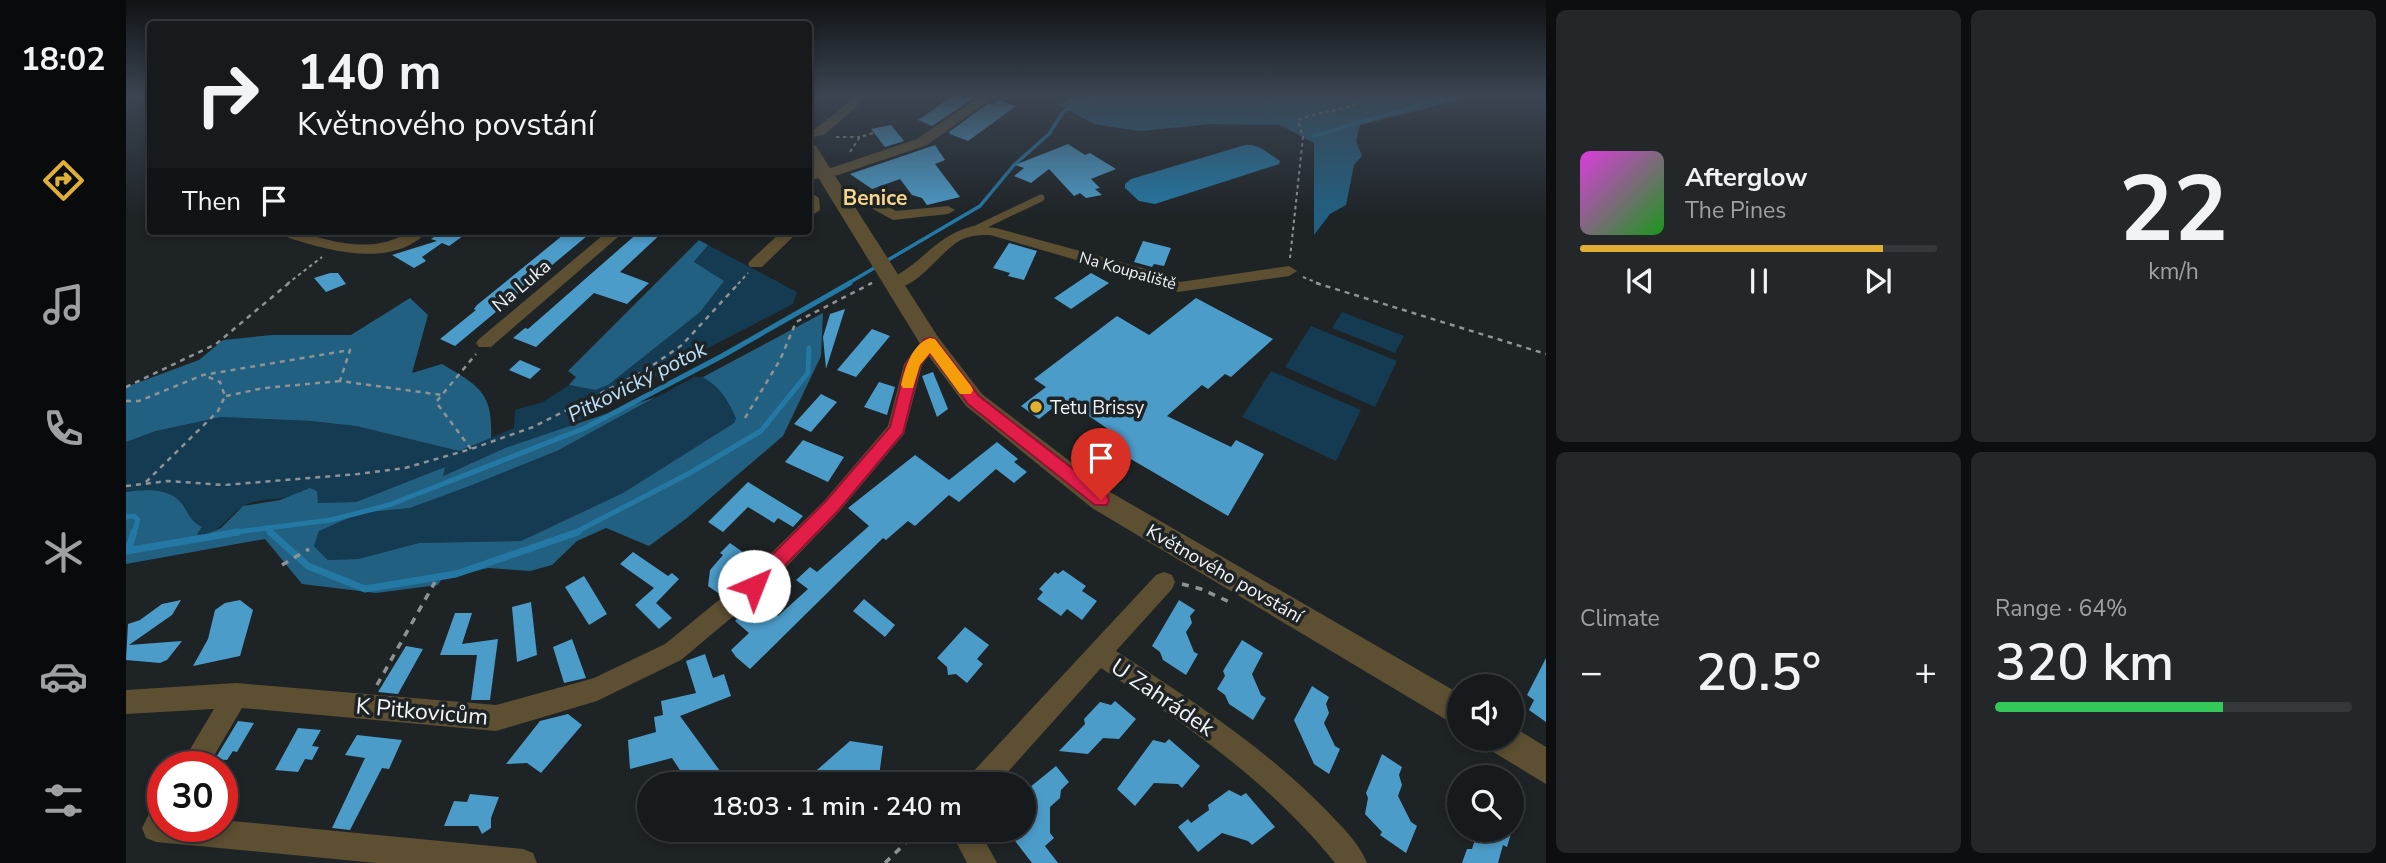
<!DOCTYPE html>
<meta charset="utf-8">
<style>
:root{--surface:#161a1c;--page:#232729;--text:#f1f3f6;--muted:#9ea1a3;--line:#35383b;--accent:#e0b034}
body{margin:0;font-family:"Nunito Sans",sans-serif;background:var(--page);color:var(--text);height:100vh;display:flex;flex-direction:column;font-size:26px;white-space:nowrap}
*{box-sizing:border-box;margin:0}
p{font-size:23px;color:var(--muted)}
.icon{flex:none;width:38px;height:38px;fill:none;stroke:currentColor;stroke-width:2;stroke-linecap:round;stroke-linejoin:round}
.map{position:relative;flex:1;overflow:hidden}
.drawer{display:flex;flex-direction:column;gap:10px;padding:10px;background:#0c0e0f;width:840px}
.drawer>*{flex:none}
.banner{position:absolute;left:21px;top:21px;width:665px;height:214px;border-radius:7px;box-shadow:0 4px 10px #0003,0 0 0 2px var(--line);background:#161a1c;color:var(--text);overflow:hidden}
.fabs{position:absolute;left:1321px;top:674px;display:grid;gap:14px}
.fabs a{display:grid;place-items:center;width:77px;height:77px;border-radius:50%;background:var(--surface);box-shadow:0 4px 10px #0003,0 0 0 2px var(--line);font-size:35px}
.speed{position:absolute;left:21px;top:751px;display:flex;gap:14px;font-size:35px;font-weight:700;text-align:center}
.speed>*{display:grid;place-content:center;width:91px;height:91px;border-radius:50%;background:var(--surface);box-shadow:0 4px 10px #0003,0 0 0 2px var(--line);line-height:1}
.speed .limit{border:10px solid #d22;background:#fff;color:#111}
.pin{position:absolute;display:grid;place-items:center;width:60px;height:60px;color:#fff;margin:-72px -30px;border-radius:50% 50% 50% 0;rotate:-45deg;box-shadow:0 0 7px #0007}
.pin .icon{rotate:45deg}
.me{position:absolute;width:77px;margin:-38px;rotate:44deg;stroke-linejoin:round;filter:drop-shadow(0 0 5px #0008)}
.turn{display:flex;align-items:center;gap:24px;height:147px;padding:0 35px;font-size:32px}
.turn .icon{width:91px;height:91px;stroke-width:2.5}
.turn b{display:block;font-size:49px;line-height:60px}
.then{display:flex;align-items:center;height:66px;padding:0 35px;background:#0003;gap:14px;font-size:26px}
.big{font-size:52px;font-weight:600;line-height:1.1}
.drawer .card{flex:1;display:flex;flex-direction:column;justify-content:center;gap:10px;min-width:0;padding:0 24px;border-radius:10px;background:var(--page)}
.drawer .dial{align-items:center;gap:0}
.dial b{font-size:91px;line-height:1}
.song{display:flex;align-items:center;gap:21px}
.cover{width:84px;height:84px;border-radius:10px;background:linear-gradient(135deg,hsl(300 70% 55%),hsl(120 70% 35%))}
.played{height:7px;border-radius:4px;background:linear-gradient(90deg,var(--accent) 85%,var(--line) 85%)}
.keys{display:flex;justify-content:space-around;direction:ltr}
.heat{display:flex;justify-content:space-between;align-items:center;font-size:38px;direction:ltr}
.charge{height:10px;border-radius:5px;background:linear-gradient(90deg,#34c759 64%,var(--line) 0)}
.drawer .tiles{flex:1;display:grid;gap:10px;grid-template-columns:repeat(2,1fr)}
.trip{position:absolute;left:511px;top:772px;width:399px;height:70px;border-radius:35px;background:var(--surface);box-shadow:0 4px 10px #0003,0 0 0 2px var(--line);font-weight:600;line-height:70px;text-align:center}
main{display:flex;flex:1;min-height:0}
.tabs{display:flex;flex-direction:column;width:126px;justify-content:space-around;align-items:center;background:#090a0b;color:var(--muted)}
.tabs .icon{width:49px;height:49px}
.tabs .on{color:var(--accent)}
.tabs b{font-size:32px;color:var(--text)}
.map>svg:first-child{display:block}
.green{fill:#143b52}
.forest{fill:#226082}
.water{fill:#2378a4}
.lines{fill:none;stroke-linecap:round;stroke-linejoin:round}
.stream-far2{stroke:#2378a4;stroke-width:3.5}
.stream-far1{stroke:#2378a4;stroke-width:5}
.stream{stroke:#2378a4;stroke-width:7}
.building{fill:#4c9cca}
.path-far2{stroke:#8f9396;stroke-width:2;stroke-dasharray:3.5 3.5;stroke-linecap:butt}
.path-far1{stroke:#8f9396;stroke-width:2.5;stroke-dasharray:5 5;stroke-linecap:butt}
.path{stroke:#8f9396;stroke-width:3.5;stroke-dasharray:7 7;stroke-linecap:butt}
.service{stroke:#5c4f32;stroke-width:7}
.minor{fill:#5c4f32;fill-rule:evenodd}
.tertiary{fill:#5c4f32;fill-rule:evenodd}
.route{fill:#e11d48;stroke:#92132f;stroke-width:2}
.slow{fill:#f59e0b}
.poi-dot{fill:#e0b034;stroke:#1e2326;stroke-width:2.5}
.labels{text-anchor:middle;stroke-width:7;stroke-linejoin:round;paint-order:stroke}
.far-street-label{font-size:16px;fill:#f1f4f7;stroke:#1e2326}
.street-label{font-size:19px;fill:#f1f4f7;stroke:#1e2326}
.poi-label{font-size:19px;fill:#f1f4f7;stroke:#1e2326;text-anchor:start}
.far-district-label{font-size:21px;font-weight:bold;fill:#f8d78d;stroke:#1e2326}
.water-label{font-size:21px;font-style:italic;fill:#bae0fa;stroke:#1e2326}
.near-street-label{font-size:23px;fill:#f1f4f7;stroke:#1e2326}
</style>
<main>
<nav class="tabs">
<b>18:02</b>
<svg class="icon on" aria-label="directions" viewBox="0 0 24 24"><path d="M12 3l9 9-9 9-9-9zM9 14v-3h6M13 9l2 2-2 2"/></svg>
<svg class="icon" aria-label="music" viewBox="0 0 24 24"><path d="M9 18V5l10-2v13"/><circle cx="6" cy="18" r="3"/><circle cx="16" cy="16" r="3"/></svg>
<svg class="icon" aria-label="phone" viewBox="0 0 24 24"><path d="M5 4h4l2 5-3 2q2 4 5 5l2-3 5 2v4C11 20 4 13 5 4z"/></svg>
<svg class="icon" aria-label="climate" viewBox="0 0 24 24"><path d="M12 3v18M4 7l16 10M4 17L20 7"/></svg>
<svg class="icon" aria-label="car" viewBox="0 0 24 24"><path d="M5 17H2v-5l4-1 3-4h7l3 4 3 1v5h-3M9 17h6M6 11h13"/><circle cx="7" cy="17" r="2"/><circle cx="17" cy="17" r="2"/></svg>
<svg class="icon" aria-label="filters" viewBox="0 0 24 24"><path d="M4 7h16M4 17h16"/><circle cx="9" cy="7" r="2"/><circle cx="15" cy="17" r="2"/></svg>
</nav>
<div class="map">
<svg width="1420" height="863" viewBox="0 0 1420 863">
<rect width="100%" height="100%" fill="#1e2326"/>
<!-- green -->
<g class="green">
<path d="M582 245 671 292 667 304 545 367 494 399 438 429 379 448 316 476 319 467 230 502 192 503 175 491C157 504 134 495 116 507 101 517 95 531 76 536L70 534 76 528C64 521 62 513 54 503 42 488 17 490 0 492V442L30 431 95 417 185 421 230 426 333 451 388 428 389 410 417 402 443 385 469 390Z"/>
<path d="M1216 312 1278 336 1269 353 1206 328Z"/>
<path d="M1185 326 1271 361 1249 407 1159 367Z"/>
<path d="M644 344 608 423 497 493 395 541 293 543 232 559 202 560 188 546 193 531 234 513 284 508 431 451 568 377H577L585 382Z"/>
<path d="M1145 371 1235 410 1210 461 1116 417Z"/>
</g>
<!-- forest -->
<g class="forest">
<path d="M947 96H1350L1234 125 1230 141 1236 156 1228 165 1220 205 1204 214 1188 235V143L1154 125 1085 124 1015 131 985 127 968 124 933 105Z"/>
<path d="M573 240 582 245 568 262 598 281 574 312 482 385 469 390 443 385 450 377 442 371Z"/>
<path d="M284 298 302 315 286 373 316 364C353 386 367 392 365 438L333 451 230 426 185 421 95 417 30 431 0 442V387L73 360 97 340 146 335H225Z"/>
<path d="M697 313 695 356 657 436 561 518 523 546 480 528 451 541 426 565 404 571 362 568 315 580 312 585 250 593 176 584 139 539 0 564V492C17 490 35 488 50 498 62 507 60 519 76 527L71 534 76 536 95 528 117 506 154 500 184 488 191 491 192 503 230 502 319 467 317 476 379 448 530 397 431 451 346 485 284 508 234 513 193 531 188 546 202 560 232 559 293 543 395 541 497 493 608 423 610 418C602 400 594 387 577 377Z"/>
</g>
<!-- water -->
<path class="water" d="M1119 145C1132 143 1143 154 1154 161L1153 164 1029 204 1013 201 999 188V184L1005 179Z"/>
<g class="lines">
<!-- stream-far2 -->
<g class="stream-far2">
<path d="M1187 136 1324 96"/>
<path d="M721 284 854 206 888 165 923 134 937 112 967 96"/>
</g>
<!-- stream-far1 -->
<g class="stream-far1">
<path d="M0 517 8 516 12 520 8 533"/>
<path d="M140 528 146 533"/>
<path d="M102 533 205 520 263 505 459 428 596 356 724 283"/>
<path d="M448 533 562 474 635 431 682 373 683 348"/>
</g>
<!-- stream -->
<g class="stream">
<path d="M144 532 182 566 239 589 330 574 452 532"/>
<path d="M0 551 112 532"/>
<path d="M2 551 8 532"/>
</g>
</g>
<!-- building -->
<g class="building">
<path d="M827 96 848 98 806 126 792 120Z"/>
<path d="M873 100 890 106 842 141 824 134 823 132 863 103 867 105Z"/>
<path d="M765 125 778 141 759 147 745 129Z"/>
<path d="M942 144 959 155 964 153 990 169 965 179 974 188 969 189 976 195 960 198 954 193 948 196 923 169 905 183 888 176 898 168 889 165Z"/>
<path d="M809 145 819 160 809 164 834 197 801 205 796 198 786 195 774 179 746 189 724 174Z"/>
<path d="M317 231H344L323 246 316 243 296 257 300 261 288 268 266 255 311 241 305 239Z"/>
<path d="M442 231H467L329 346 314 339 350 310 348 309 351 305Z"/>
<path d="M514 231H538L494 272 523 283 501 304 468 293 410 347 387 338 399 328 402 329Z"/>
<path d="M1017 241 1045 248 1038 266 1028 264 1026 267 1008 262Z"/>
<path d="M883 243 911 251 898 280 882 276 884 273 867 268Z"/>
<path d="M204 273H212L220 284 200 292 188 278Z"/>
<path d="M965 273 983 283 945 309 928 298Z"/>
<path d="M1070 298 1147 339 1105 377 1099 374 1082 389 1076 385 1041 416 1105 447 1110 440 1138 454 1102 516 998 455 980 471 955 453 982 429 938 399 913 419 895 406 920 387 908 379 991 316 1023 335Z"/>
<path d="M719 309 700 369 697 337 704 314Z"/>
<path d="M746 329 764 336 730 377 711 370Z"/>
<path d="M394 360 415 369 404 379 383 370Z"/>
<path d="M807 372 822 409 811 417 796 376Z"/>
<path d="M753 382 769 387 761 415 738 407Z"/>
<path d="M695 394 711 402 685 432 668 424Z"/>
<path d="M677 440 718 457 702 482 659 462Z"/>
<path d="M871 442 892 459 888 462 901 472 888 483 870 469 833 502 823 495 789 526 782 521 760 540 757 538 624 669 610 657 605 650 623 633 609 621 620 611 633 599 652 616 682 589 670 580 684 567 691 572 743 526 722 508 789 455 823 480Z"/>
<path d="M622 482 677 516 667 527 652 518 648 523 622 507 597 532 582 522Z"/>
<path d="M604 543 632 563 595 595 582 586 584 570 597 555 594 553Z"/>
<path d="M507 552 542 576 546 573 553 579 530 603 546 618 533 629 509 605 528 588 494 564Z"/>
<path d="M937 570 960 586 956 591 971 601 956 620 941 609 935 616 911 599 917 592 913 589 929 572 932 574Z"/>
<path d="M458 576 481 614 463 625 439 587Z"/>
<path d="M738 599 769 625 759 637 727 611Z"/>
<path d="M55 600 46 615 3 645 56 641 41 660 34 663 0 660 2 624 14 620 36 604Z"/>
<path d="M114 600 127 610 114 656 67 666 82 639 89 610 99 603Z"/>
<path d="M1053 600 1069 610 1064 616 1066 623 1060 632 1068 652 1072 654 1060 675 1037 660 1034 652 1026 646Z"/>
<path d="M405 602 411 655 391 662 386 607Z"/>
<path d="M329 613H346L336 644 372 639 364 700H345L351 655H314Z"/>
<path d="M839 627 863 645 851 659 857 664 841 683 830 674 822 675 821 667 811 658Z"/>
<path d="M446 639 460 678 438 683 427 647Z"/>
<path d="M1116 640 1137 653 1126 674 1135 695 1140 698 1127 720 1103 704 1099 695 1091 689 1099 676 1097 671Z"/>
<path d="M280 646 297 649 272 694 252 692Z"/>
<path d="M579 654 587 678 598 674 605 696 554 716 594 771 579 784H563L546 758 504 769 502 740 530 732 528 717 537 715 535 701 570 693 560 661Z"/>
<path d="M1420 658V722L1403 710 1408 700 1401 695Z"/>
<path d="M1186 686 1203 697 1200 704 1203 713 1198 723 1209 746 1214 749 1203 774 1188 764 1168 720Z"/>
<path d="M989 701 1010 719 993 739 977 738 962 754 933 751 959 724 958 719 974 702 985 705Z"/>
<path d="M442 714 456 725 415 773 401 763 380 764 414 721Z"/>
<path d="M112 721 128 723 111 752 107 751 101 760 89 759Z"/>
<path d="M172 728 195 730 186 746 193 747 186 760 179 759 172 772 149 770Z"/>
<path d="M231 735 276 740 263 769 256 768 224 830 206 828 239 758 219 755Z"/>
<path d="M1043 739 1074 766 1056 788 1052 784 1028 783 1009 806 991 789 1027 740 1039 743Z"/>
<path d="M724 741 757 746 752 784 715 781 711 784H703L691 770Z"/>
<path d="M1256 754 1276 767 1273 775 1276 785 1272 796 1285 822 1291 826 1280 853 1254 835 1256 832 1239 814 1242 798 1240 793Z"/>
<path d="M930 766 943 782 935 790 934 798 924 807V833L928 838 919 846 932 863H906L886 837 898 830V792Z"/>
<path d="M1103 790 1115 796 1120 793 1149 827 1126 845 1122 841 1096 833 1072 852 1052 827 1062 819 1065 823 1083 810 1082 805Z"/>
<path d="M344 794 373 797 365 818V828L356 834 352 826H318L328 801 341 802Z"/>
<path d="M1352 830H1386L1381 847 1377 845 1372 863H1336L1341 849H1346Z"/>
</g>
<g class="lines">
<!-- path-far2 -->
<g class="path-far2">
<path d="M710 137H734"/>
<path d="M724 152 734 137 748 133"/>
<path d="M1164 258 1177 137 1172 120C1192 112 1213 111 1233 103L1236 96"/>
<path d="M1177 277 1194 284"/>
<path d="M161 284 196 257"/>
<path d="M612 284 622 273"/>
<path d="M743 284 746 283"/>
</g>
<!-- path-far1 -->
<g class="path-far1">
<path d="M1190 283 1420 354"/>
<path d="M0 387 90 344 163 283"/>
<path d="M100 396 138 388 214 381"/>
<path d="M0 401H13L77 375 224 350 214 381 316 395"/>
<path d="M619 418 654 360 670 322 746 283"/>
<path d="M345 449 310 402 350 354"/>
<path d="M20 482 92 411 99 396 94 382 80 376"/>
<path d="M0 486 42 481 98 485 232 474 279 468 345 449 407 427 517 372 556 345 613 283"/>
</g>
<!-- path -->
<g class="path">
<path d="M156 565 183 549"/>
<path d="M1056 584 1075 589 1108 604"/>
<path d="M251 685 309 582"/>
<path d="M759 863 793 830"/>
</g>
<!-- service -->
<g class="service">
<path d="M727 103 735 96"/>
<path d="M848 230 915 198"/>
</g>
<!-- minor -->
<g class="minor">
<path d="M855 96H869L801 145 712 175 682 180V172L705 168 791 139Z"/>
<path d="M727 99 733 103 731 106 698 135 682 138V130L689 129Z"/>
<path d="M711 188 733 190 770 211 822 206 829 210 822 214 767 220 725 197 706 195V189Z"/>
<path d="M682 191 693 198 694 210 682 218Z"/>
<path d="M847 226 870 228 1038 274 1054 282 1163 266 1171 271 1163 276 1052 292 1026 282 864 235C855 235 846 235 837 239 814 249 790 294 763 287L761 283 763 279C798 263 808 236 847 226Z"/>
<path d="M170 231C195 238 221 247 248 244 270 242 277 231 302 231 266 269 205 251 163 238L160 235 163 232Z"/>
<path d="M482 231H499L365 347H353L350 343 353 339Z"/>
<path d="M656 231H673L636 267H624L622 264 624 261Z"/>
<path d="M804 336 813 342 796 365 778 434 712 513 636 592 555 660 471 701 370 731 116 708 82 766H54L88 709 0 714V690L110 683 370 705 468 678 539 644 620 578 698 501 762 426 778 364 798 338Z"/>
<path d="M1038 572 1046 575 1049 582 1046 589 990 651C1064 699 1137 746 1199 809 1214 825 1233 842 1241 863H1209C1144 782 1060 725 975 668L871 784H840L844 775 1030 575Z"/>
<path d="M37 802V826H96V820L397 849 407 853 411 863H250L30 842 20 838 16 828 27 806Z"/>
<path d="M824 830H853L871 863H841Z"/>
</g>
<!-- tertiary -->
<g class="tertiary">
<path d="M682 141 690 146 812 337 856 394 984 492 1334 694V728L966 508 840 406 796 347 682 161Z"/>
<path d="M1386 726 1420 747V784L1364 750 1360 738H1386Z"/>
</g>
</g>
<!-- sky -->
<linearGradient id="sky" x2="0" y2="1"><stop stop-color="#101315"/><stop offset="0.44" stop-color="#3b4552"/><stop offset="1" stop-color="#3b4552" stop-opacity="0"/></linearGradient>
<rect width="1420" height="217" fill="url(#sky)"/>
<!-- route -->
<path class="route" d="M804 338 809 339 853 396 981 495 983 500 981 505H969L842 404 804 353 794 365 777 433 711 512 634 591 628 594 621 591 618 586 621 580 699 502 764 427 780 364 799 339Z"/>
<!-- slow -->
<path class="slow" d="M804 338 809 339 845 386 847 390 845 394H834L804 353 794 365 787 388H777L775 385C779 368 786 344 804 338Z"/>
<!-- markers -->
<circle class="poi-dot" cx="910" cy="407" r="7"/>
<g class="labels">
<!-- far-street labels -->
<g class="far-street-label">
<text transform="translate(1002 270) rotate(16)" y="6">Na Koupaliště</text>
</g>
<!-- street labels -->
<g class="street-label">
<text transform="translate(395 285) rotate(-40)" y="7">Na Luka</text>
<text transform="translate(1099 573) rotate(30)" y="7">Květnového povstání</text>
</g>
<!-- poi labels -->
<g class="poi-label">
<text x="924" y="414">Tetu Brissy</text>
</g>
<!-- far-district labels -->
<g class="far-district-label">
<text x="749" y="205">Benice</text>
</g>
<!-- water labels -->
<g class="water-label">
<text transform="translate(511 382) rotate(-27)" y="7">Pitkovický potok</text>
</g>
<!-- near-street labels -->
<g class="near-street-label">
<text transform="translate(1037 697) rotate(34)" y="8">U Zahrádek</text>
<text transform="translate(296 711) rotate(5)" y="8">K Pitkovicům</text>
</g>
</g>
</svg>
<div class="fabs">
<a><svg class="icon" aria-label="sound" viewBox="0 0 24 24"><path d="M4 9h4l5-4v14l-5-4H4zM17 9q2 3 0 6"/></svg></a>
<a><svg class="icon" aria-label="search" viewBox="0 0 24 24"><circle cx="10" cy="10" r="6"/><path d="M15 15l6 6"/></svg></a>
</div>
<div class="speed"><div class="limit">30</div></div>
<div class="pin" style="left:975px;top:500px;background:#d93025"><svg class="icon" aria-label="arrive" viewBox="0 0 24 24"><path d="M6 21V4h12l-3 4 3 4H6"/></svg></div>
<svg class="me" style="left:628px;top:586px" viewBox="-20 -20 40 40"><circle r="19" fill="#fff"/><path d="M0-13L10 11 0 6-10 11z" fill="#e11d48"/></svg>
<div class="trip">18:03 · 1 min · 240 m</div>
<div class="banner">
<div class="turn"><svg class="icon" aria-label="right" viewBox="0 0 24 24"><path d="M7 20v-9h11M14 6l5 5-5 5"/></svg><div><b>140 m</b>Květnového povstání</div></div>
<div class="then">Then<svg class="icon" aria-label="arrive" viewBox="0 0 24 24"><path d="M6 21V4h12l-3 4 3 4H6"/></svg></div>
</div>
</div>
<section class="drawer">
<div class="tiles">
<div class="card">
<div class="song"><i class="cover"></i><div><b>Afterglow</b><p>The Pines</p></div></div>
<div class="played"></div>
<div class="keys"><svg class="icon" aria-label="previous" viewBox="0 0 24 24"><path d="M18 5L8 12l10 7zM5 5v14"/></svg><svg class="icon" aria-label="pause" viewBox="0 0 24 24"><path d="M8 5v14M16 5v14"/></svg><svg class="icon" aria-label="next" viewBox="0 0 24 24"><path d="M6 5l10 7-10 7zM19 5v14"/></svg></div>
</div>
<div class="card dial"><b>22</b><p>km/h</p></div>
<div class="card"><p>Climate</p>
<div class="heat"><a>−</a><b class="big">20.5°</b><a>+</a></div>
</div>
<div class="card"><p>Range · 64%</p><b class="big">320 km</b><div class="charge"></div></div>
</div>
</section>
</main>
